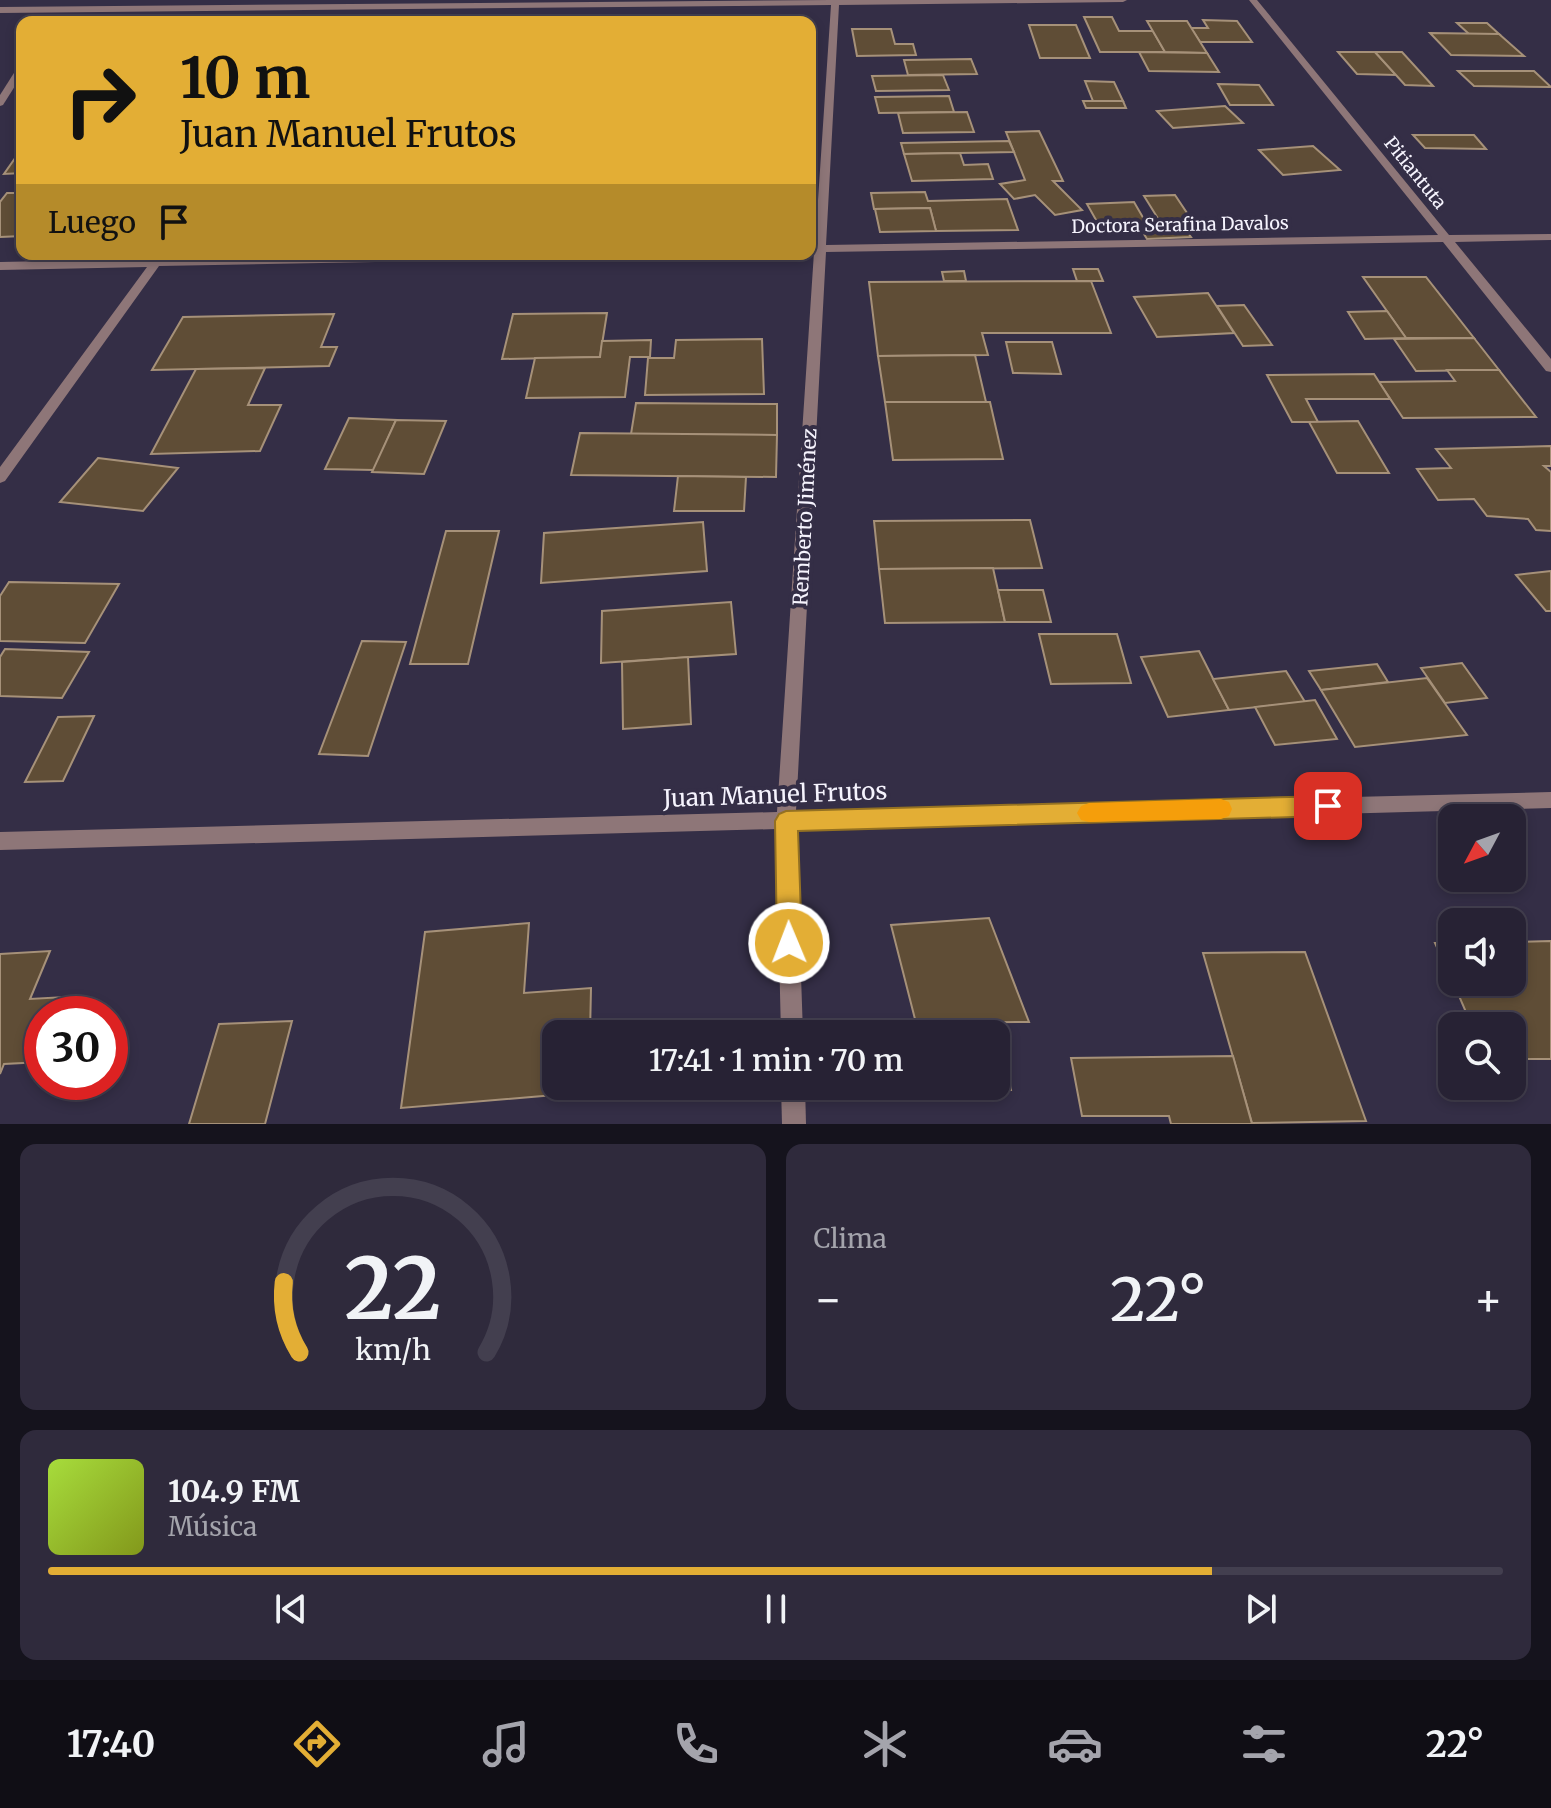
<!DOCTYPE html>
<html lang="es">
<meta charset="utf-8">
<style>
:root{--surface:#272234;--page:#2f2a3c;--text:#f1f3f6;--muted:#a4a4ac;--line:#433f4f;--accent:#e3ae35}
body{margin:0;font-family:Merriweather,serif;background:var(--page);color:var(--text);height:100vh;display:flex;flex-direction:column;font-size:30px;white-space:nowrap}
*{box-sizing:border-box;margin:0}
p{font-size:26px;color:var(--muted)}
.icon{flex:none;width:44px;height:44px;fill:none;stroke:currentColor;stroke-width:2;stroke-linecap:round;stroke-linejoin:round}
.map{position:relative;height:1124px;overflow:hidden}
.drawer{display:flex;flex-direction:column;gap:20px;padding:20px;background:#15131d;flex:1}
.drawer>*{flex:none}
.hud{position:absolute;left:16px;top:16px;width:800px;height:244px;border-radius:16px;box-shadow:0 4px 12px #0003,0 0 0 2px var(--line);background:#e3ae35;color:#111;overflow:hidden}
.needle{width:52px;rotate:229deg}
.fabs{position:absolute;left:1438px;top:804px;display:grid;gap:16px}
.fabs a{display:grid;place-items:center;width:88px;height:88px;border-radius:16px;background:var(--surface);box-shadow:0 4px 12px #0003,0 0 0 2px var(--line);font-size:40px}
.speed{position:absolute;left:24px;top:996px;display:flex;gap:16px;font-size:40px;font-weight:700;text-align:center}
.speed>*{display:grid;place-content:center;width:104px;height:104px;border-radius:50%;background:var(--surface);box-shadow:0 4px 12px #0003,0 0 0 2px var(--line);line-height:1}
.speed .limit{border:12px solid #d22;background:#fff;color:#111}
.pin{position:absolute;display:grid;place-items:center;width:68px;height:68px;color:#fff;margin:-34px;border-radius:16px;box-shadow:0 4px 12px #0006}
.me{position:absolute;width:88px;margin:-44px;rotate:359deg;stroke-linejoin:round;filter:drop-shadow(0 0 6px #0008)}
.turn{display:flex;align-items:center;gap:28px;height:168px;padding:0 32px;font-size:36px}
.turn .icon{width:104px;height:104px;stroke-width:2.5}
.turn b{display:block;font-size:56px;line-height:68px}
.then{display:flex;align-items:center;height:76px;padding:0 32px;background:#0003;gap:16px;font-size:30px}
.big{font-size:60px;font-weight:600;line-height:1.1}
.drawer .card{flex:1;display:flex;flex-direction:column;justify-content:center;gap:12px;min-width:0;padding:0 28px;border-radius:16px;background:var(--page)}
.drawer .dial{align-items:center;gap:0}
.dial svg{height:208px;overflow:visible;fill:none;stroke:var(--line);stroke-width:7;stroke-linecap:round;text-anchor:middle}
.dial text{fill:var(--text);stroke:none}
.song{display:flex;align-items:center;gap:24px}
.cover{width:96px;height:96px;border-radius:12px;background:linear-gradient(135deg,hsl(80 70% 55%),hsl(70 70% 35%))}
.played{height:8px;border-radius:4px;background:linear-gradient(90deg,var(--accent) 80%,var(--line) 80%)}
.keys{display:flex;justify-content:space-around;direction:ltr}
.heat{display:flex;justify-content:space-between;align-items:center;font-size:44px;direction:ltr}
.drawer .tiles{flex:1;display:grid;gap:20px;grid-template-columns:1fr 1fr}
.card:last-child{grid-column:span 2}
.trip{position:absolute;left:542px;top:1020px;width:468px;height:80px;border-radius:16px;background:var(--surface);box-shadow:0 4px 12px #0003,0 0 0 2px var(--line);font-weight:600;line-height:80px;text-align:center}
.dock{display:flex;height:128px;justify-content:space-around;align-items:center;background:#100e15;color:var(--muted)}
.dock .icon{width:56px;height:56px}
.dock .on{color:var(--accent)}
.dock b{font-size:36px;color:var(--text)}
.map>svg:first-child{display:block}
.building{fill:#5f4d36;stroke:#a69179;stroke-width:2}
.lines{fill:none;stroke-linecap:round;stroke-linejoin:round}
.minor{fill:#8e7678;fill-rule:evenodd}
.route{fill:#e3ae35;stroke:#947122;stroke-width:2}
.slow{fill:#f59e0b}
.labels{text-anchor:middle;stroke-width:8;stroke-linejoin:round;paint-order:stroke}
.far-street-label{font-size:18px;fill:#f5f3fd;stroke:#342e46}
.street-label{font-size:20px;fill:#f5f3fd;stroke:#342e46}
.near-street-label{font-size:24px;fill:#f5f3fd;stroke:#342e46}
</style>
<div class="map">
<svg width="1551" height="1124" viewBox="0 0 1551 1124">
<rect width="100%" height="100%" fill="#342e46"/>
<!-- building -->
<g class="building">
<path d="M1084 17H1112L1119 31H1153L1165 52H1100Z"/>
<path d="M1203 20 1237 21 1252 42H1200L1191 28H1208Z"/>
<path d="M1147 21H1187L1207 53 1165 52Z"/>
<path d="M1457 23H1487L1499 34H1469Z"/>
<path d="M1029 25H1076L1090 58H1040Z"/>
<path d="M852 29H891L895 44H913L916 55 857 56Z"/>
<path d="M1430 33 1499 34 1524 56 1451 55Z"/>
<path d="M1139 52 1207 53 1219 72 1149 71Z"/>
<path d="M1338 52H1375L1396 75 1357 74Z"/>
<path d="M1375 52H1402L1433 86 1405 85Z"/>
<path d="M971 59 977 74 908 75 904 60Z"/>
<path d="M1458 71H1534L1551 87 1474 86Z"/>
<path d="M943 75 949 90 876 91 872 76Z"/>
<path d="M1085 81 1114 82 1123 101H1093Z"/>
<path d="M1218 84 1259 85 1273 105H1230Z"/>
<path d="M949 96 954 112 879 113 875 97Z"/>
<path d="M1083 101H1123L1126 108H1086Z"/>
<path d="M1225 106 1243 123 1173 128 1157 111Z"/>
<path d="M967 112 974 132 903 133 898 113Z"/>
<path d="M1039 131 1063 181H1053L1082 210 1055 215 1035 195 1014 199 1000 184 1025 180 1006 132Z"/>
<path d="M1413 135H1474L1486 149 1425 148Z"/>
<path d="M1009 141 1014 152 904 154 901 143Z"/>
<path d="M1313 146 1340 170 1283 175 1259 150Z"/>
<path d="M960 153 964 165 988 164 993 179 912 181 904 154Z"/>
<path d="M18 154H22V173L4 174Z"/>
<path d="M925 192 928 201 1007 199 1018 230 936 231 930 208 874 209 871 193Z"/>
<path d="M7 193H22V236L0 237V202Z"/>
<path d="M1175 195 1195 225 1183 226 1191 237 1147 239 1139 226 1100 227 1087 204 1134 202 1145 221 1159 220 1144 196Z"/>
<path d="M930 208 936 231 880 232 875 209Z"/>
<path d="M1073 269H1098L1103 281H1077Z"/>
<path d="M964 271 966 281H944L942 272Z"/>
<path d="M1363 277H1426L1474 338H1406Z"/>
<path d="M1091 281 1111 333H982L988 355 878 356 869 282Z"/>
<path d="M1208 293 1234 333 1157 337 1134 297Z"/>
<path d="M1244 305 1272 345 1243 346 1217 306Z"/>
<path d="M1387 311 1406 338 1365 339 1348 312Z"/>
<path d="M607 313 600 357 502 359 513 314Z"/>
<path d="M334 314 321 347H337L329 366 152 370 183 317Z"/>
<path d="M1474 338 1499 370 1416 371 1394 339Z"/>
<path d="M762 339 764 394 645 395 648 358H674L676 340Z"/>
<path d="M651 340 650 357H630L625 397 526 398 535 358 600 357 602 341Z"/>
<path d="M1006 342H1052L1061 374 1013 373Z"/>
<path d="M975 355 986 402H885L878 356Z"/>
<path d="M265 368 248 405H281L260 451 151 454 196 369Z"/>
<path d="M1447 370H1499L1536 417 1403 418 1379 382 1455 381Z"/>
<path d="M1374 374 1390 399H1306L1318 422H1292L1267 375Z"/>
<path d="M885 402H990L1003 459 893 460Z"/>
<path d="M636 403 777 404V435L631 434Z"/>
<path d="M349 418 396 420 374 470 325 469Z"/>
<path d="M396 420 446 421 424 474 372 472Z"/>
<path d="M1358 421 1389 473H1337L1309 422Z"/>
<path d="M580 433 777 435 776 477 571 475Z"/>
<path d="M1551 446V466H1544L1551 472V531L1536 530 1528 519 1487 516 1474 499 1438 500 1417 469 1451 468 1436 449Z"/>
<path d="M98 458 178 468 143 511 60 502Z"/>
<path d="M678 476 746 477 744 511H674Z"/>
<path d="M1030 520 1042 568 879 569 874 521Z"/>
<path d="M703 522 707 571 541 583 544 533Z"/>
<path d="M446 531H499L468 664H410Z"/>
<path d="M993 568 1005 622 885 623 879 569Z"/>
<path d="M1551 571V611H1546L1516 575Z"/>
<path d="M9 582 119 584 85 643 0 641V596Z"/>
<path d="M998 590H1043L1051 622H1005Z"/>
<path d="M731 602 736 654 601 663 602 611Z"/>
<path d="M1039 634H1117L1131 683 1051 684Z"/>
<path d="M362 641 406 642 368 756 319 754Z"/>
<path d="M5 649 89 652 62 698 0 696V657Z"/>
<path d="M1199 651 1229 710 1168 717 1141 657Z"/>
<path d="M688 657 691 724 623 729 622 662Z"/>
<path d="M1462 663 1487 698 1445 703 1421 668Z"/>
<path d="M1377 664 1388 682 1321 690 1309 671Z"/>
<path d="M1286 671 1305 702 1229 710 1213 679Z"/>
<path d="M1427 678 1467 735 1355 747 1321 690Z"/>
<path d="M1315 700 1337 739 1275 745 1255 707Z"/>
<path d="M94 716 63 781 25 782 58 717Z"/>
<path d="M989 918 1029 1022 916 1023 891 925Z"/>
<path d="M529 923 524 993 591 988 590 1034H556V1086H589V1092L401 1108 425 932Z"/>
<path d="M1551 941V1059H1512V1026H1472L1453 982H1512V942Z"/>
<path d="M1435 943H1452V981Z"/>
<path d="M50 951 30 999 83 996 76 1014H42V1062L4 1064 0 1074V954Z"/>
<path d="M1305 952 1366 1121 1252 1123 1203 953Z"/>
<path d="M292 1021 265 1124H189L219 1024Z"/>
<path d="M1001 1022 1011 1090 923 1092 922 1086H996V1034H917L916 1023Z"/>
<path d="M1233 1056 1252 1124H1171L1169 1116H1082L1071 1058Z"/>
</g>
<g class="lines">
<!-- minor -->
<g class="minor">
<path d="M831 0H1127L1123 2 839 5 826 245 1438 235 1249 0H1257L1449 235 1551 234V240L1455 242 1551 359V372L1546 371 1443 242 826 252 796 811 1551 792V808L796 829 803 1034H781L776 829 0 850V832L777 812 814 252H810V246L815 245 831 5 0 13V7Z"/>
<path d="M22 64V75L3 105 0 106V95L19 65Z"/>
<path d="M159 254 163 256 164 259 414 254H592L586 258 159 266 5 481 0 483V467L147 267 0 270V262L152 259Z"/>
<path d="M781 1086H805L806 1124H782Z"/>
</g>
</g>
<!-- route -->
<path class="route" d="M1328 796 1336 799 1339 806 1336 813 1328 816 798 831 802 943 798 951 789 954 781 951 777 943 775 821 779 814 786 811Z"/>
<!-- slow -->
<path class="slow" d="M1221 799 1229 802 1232 809 1229 816 1221 819 1089 822 1081 820 1077 813 1081 806 1089 803Z"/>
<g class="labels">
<!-- far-street labels -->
<g class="far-street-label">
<text transform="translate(1415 173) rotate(51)" y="6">Pitiantuta</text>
<text transform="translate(1180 225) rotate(-1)" y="6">Doctora Serafina Davalos</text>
</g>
<!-- street labels -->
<g class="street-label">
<text transform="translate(805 517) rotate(-87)" y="7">Remberto Jiménez</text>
</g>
<!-- near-street labels -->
<g class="near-street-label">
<text transform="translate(775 795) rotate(-2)" y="8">Juan Manuel Frutos</text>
</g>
</g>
</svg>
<div class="fabs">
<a><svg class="needle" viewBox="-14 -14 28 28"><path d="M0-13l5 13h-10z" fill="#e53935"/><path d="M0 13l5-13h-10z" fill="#a4a4ac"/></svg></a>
<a><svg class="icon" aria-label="sound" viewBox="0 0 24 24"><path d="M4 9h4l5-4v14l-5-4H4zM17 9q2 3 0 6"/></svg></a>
<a><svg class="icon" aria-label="search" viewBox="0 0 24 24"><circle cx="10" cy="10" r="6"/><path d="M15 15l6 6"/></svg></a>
</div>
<div class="speed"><div class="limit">30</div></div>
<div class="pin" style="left:1328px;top:806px;background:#d93025"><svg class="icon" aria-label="arrive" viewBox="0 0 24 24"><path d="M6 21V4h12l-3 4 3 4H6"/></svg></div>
<svg class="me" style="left:789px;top:943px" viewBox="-20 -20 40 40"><circle r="17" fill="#e3ae35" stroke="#fff" stroke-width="3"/><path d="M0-11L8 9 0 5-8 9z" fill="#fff"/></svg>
<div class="trip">17:41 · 1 min · 70 m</div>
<div class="hud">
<div class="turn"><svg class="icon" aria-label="right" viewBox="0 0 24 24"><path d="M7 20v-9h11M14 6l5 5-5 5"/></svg><div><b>10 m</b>Juan Manuel Frutos</div></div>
<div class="then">Luego<svg class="icon" aria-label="arrive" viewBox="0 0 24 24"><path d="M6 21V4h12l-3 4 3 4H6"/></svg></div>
</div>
</div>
<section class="drawer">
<div class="tiles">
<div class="card dial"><svg viewBox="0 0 100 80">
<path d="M14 69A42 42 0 1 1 86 69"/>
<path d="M14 69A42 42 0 0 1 8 42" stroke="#e3ae35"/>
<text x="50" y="56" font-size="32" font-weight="700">22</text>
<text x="50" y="72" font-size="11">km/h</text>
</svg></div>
<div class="card"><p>Clima</p>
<div class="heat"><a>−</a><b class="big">22°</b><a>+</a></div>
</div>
<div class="card">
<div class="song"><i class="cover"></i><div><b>104.9 FM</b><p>Música</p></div></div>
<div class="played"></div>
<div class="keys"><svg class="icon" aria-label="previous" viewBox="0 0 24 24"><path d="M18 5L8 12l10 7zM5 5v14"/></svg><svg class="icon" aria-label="pause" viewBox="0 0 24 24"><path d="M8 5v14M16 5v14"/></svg><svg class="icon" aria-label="next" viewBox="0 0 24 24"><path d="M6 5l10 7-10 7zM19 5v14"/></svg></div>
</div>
</div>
</section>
<nav class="dock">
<b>17:40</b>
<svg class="icon on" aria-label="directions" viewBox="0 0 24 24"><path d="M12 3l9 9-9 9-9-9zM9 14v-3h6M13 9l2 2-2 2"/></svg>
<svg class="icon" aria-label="music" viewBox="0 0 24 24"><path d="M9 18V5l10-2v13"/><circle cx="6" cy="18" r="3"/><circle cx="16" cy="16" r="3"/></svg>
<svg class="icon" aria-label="phone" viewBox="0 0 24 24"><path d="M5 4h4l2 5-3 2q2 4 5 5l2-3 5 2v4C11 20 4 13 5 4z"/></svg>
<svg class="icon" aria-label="climate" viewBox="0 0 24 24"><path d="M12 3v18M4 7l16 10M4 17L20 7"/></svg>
<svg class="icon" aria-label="car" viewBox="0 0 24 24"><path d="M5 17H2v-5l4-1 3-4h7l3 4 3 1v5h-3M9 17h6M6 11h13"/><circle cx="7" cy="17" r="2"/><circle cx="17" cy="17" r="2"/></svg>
<svg class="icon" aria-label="filters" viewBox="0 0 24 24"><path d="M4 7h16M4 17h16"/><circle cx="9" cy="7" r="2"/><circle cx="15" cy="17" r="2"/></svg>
<b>22°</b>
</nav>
